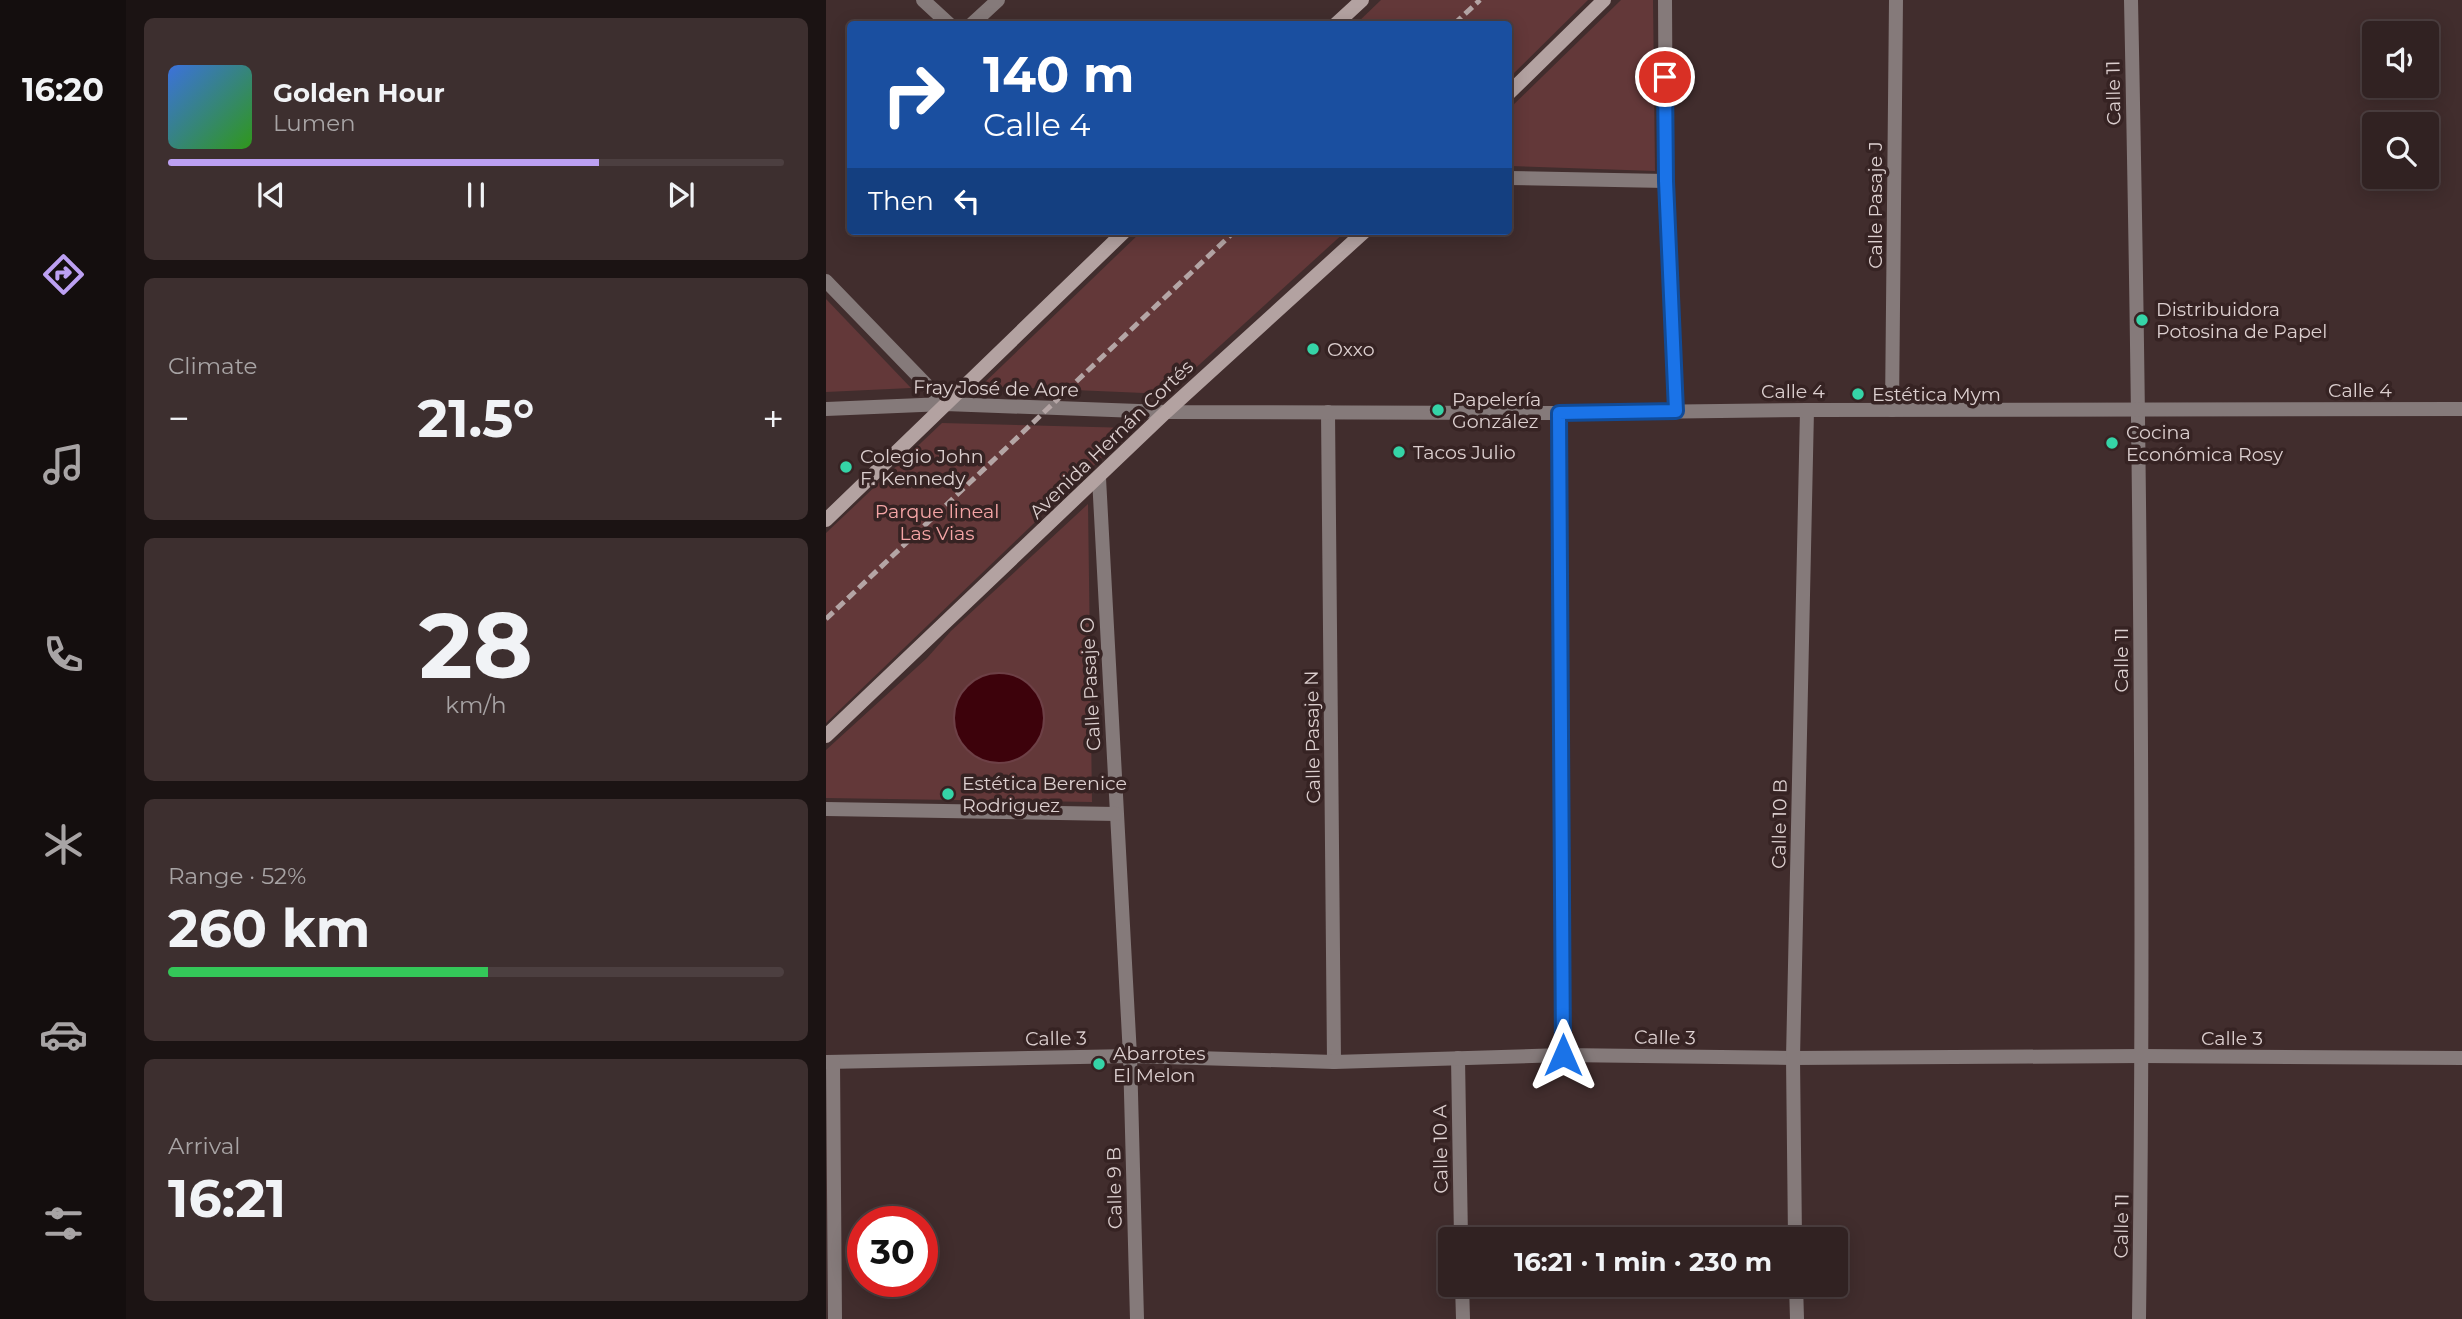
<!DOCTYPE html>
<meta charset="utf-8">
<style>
:root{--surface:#312222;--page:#3d2f2f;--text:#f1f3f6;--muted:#a8a4a5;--line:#4c3f40;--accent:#bca0f2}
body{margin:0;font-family:Montserrat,sans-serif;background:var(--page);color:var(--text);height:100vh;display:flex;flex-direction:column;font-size:26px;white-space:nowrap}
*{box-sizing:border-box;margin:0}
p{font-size:23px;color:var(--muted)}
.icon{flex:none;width:38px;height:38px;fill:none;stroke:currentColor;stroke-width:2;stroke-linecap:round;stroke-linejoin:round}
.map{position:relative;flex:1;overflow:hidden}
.details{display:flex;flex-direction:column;gap:18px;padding:18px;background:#1b1313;width:700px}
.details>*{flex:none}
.top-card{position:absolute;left:21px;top:21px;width:665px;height:214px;border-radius:7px;box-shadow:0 4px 18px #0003,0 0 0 2px var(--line);background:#1a4fa0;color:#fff;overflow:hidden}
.buttons{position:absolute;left:1536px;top:21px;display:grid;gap:14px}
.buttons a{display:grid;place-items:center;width:77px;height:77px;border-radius:7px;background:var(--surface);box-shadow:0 4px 18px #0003,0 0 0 2px var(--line);font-size:35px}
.speed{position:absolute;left:21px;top:1206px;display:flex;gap:14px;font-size:35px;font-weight:700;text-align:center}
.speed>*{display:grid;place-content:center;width:91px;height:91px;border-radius:50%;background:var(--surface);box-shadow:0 4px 18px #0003,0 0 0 2px var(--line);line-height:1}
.speed .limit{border:10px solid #d22;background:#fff;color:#111}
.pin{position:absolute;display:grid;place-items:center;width:60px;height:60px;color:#fff;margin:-30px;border:4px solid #fff;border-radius:50%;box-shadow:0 2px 7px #0007}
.me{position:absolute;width:77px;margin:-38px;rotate:0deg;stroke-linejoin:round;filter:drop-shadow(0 0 5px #0008)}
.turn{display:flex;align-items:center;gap:24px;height:147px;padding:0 21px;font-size:32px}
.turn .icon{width:91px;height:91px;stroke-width:2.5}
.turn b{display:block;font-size:49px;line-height:60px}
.then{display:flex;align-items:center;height:66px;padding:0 21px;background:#0003;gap:14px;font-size:26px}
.big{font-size:52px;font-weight:700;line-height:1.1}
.details .tile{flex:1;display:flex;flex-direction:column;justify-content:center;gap:10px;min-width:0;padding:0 24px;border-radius:10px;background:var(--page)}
.details .dial{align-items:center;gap:0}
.dial b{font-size:91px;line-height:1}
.song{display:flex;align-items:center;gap:21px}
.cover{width:84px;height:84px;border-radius:10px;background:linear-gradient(135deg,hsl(220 70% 55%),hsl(110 70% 35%))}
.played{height:7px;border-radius:4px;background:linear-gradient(90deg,var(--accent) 70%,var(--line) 70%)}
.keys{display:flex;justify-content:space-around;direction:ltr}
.heat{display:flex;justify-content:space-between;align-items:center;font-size:38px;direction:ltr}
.charge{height:10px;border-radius:5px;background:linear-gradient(90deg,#34c759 52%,var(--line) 0)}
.trip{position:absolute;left:612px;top:1227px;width:410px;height:70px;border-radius:7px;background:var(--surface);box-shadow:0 4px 18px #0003,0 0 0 2px var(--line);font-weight:700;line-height:70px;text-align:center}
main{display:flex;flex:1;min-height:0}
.menu{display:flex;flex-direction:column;width:126px;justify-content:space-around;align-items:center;background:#140e0e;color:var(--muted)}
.menu .icon{width:49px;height:49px}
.menu .active{color:var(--accent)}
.menu b{font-size:32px;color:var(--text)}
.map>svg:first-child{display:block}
.green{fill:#633839}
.water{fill:#3d020b;stroke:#6d4046;stroke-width:2}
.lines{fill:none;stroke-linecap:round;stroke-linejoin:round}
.minor{stroke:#857a7a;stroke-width:14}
.tertiary{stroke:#857a7a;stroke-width:14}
.secondary{stroke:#b3a2a1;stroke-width:14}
.rail{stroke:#b4a5a5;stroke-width:5;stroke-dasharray:10 5;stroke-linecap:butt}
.route-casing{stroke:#114b97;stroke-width:18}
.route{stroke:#1a73e8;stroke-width:12}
.poi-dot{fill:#35d4a7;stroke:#362323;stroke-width:2.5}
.labels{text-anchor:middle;stroke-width:7;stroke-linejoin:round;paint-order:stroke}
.street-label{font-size:19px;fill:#dccfcf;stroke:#362323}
.poi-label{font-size:19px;fill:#dccfcf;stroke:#362323;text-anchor:start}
.park-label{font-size:19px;fill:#f5a5a6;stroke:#362323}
</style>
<main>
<nav class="menu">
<b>16:20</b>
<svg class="icon active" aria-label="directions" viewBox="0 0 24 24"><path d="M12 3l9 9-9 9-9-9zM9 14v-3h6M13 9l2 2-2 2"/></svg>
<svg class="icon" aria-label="music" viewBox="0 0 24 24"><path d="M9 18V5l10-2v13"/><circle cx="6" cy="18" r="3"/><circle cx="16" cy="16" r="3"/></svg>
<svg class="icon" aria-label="phone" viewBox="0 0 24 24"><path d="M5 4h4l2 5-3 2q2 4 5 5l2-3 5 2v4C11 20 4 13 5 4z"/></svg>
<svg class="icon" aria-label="climate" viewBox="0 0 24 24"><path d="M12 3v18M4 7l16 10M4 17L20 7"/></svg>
<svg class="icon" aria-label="car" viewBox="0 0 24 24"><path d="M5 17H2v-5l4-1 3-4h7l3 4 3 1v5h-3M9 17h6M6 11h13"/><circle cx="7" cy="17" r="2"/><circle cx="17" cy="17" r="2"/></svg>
<svg class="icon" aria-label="filters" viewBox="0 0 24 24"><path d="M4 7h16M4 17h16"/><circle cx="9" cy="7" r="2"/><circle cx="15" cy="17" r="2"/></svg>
</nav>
<section class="details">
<div class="tile">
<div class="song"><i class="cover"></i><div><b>Golden Hour</b><p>Lumen</p></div></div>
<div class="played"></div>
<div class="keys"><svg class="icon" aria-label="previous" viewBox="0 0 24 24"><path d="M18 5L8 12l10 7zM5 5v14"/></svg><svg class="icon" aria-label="pause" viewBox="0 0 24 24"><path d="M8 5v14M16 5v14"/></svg><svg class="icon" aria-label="next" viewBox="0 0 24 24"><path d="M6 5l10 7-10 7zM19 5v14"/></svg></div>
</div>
<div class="tile"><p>Climate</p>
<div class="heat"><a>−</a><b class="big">21.5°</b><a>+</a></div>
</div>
<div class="tile dial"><b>28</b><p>km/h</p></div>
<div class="tile"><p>Range · 52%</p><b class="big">260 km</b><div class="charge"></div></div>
<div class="tile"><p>Arrival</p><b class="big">16:21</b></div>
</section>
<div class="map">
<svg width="1636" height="1319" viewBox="0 0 1636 1319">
<rect width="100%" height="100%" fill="#412d2d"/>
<!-- green -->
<g class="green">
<path d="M555 0H762L683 78 682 24H530Z"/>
<path d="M795 0H827L829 171 683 166V109Z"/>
<path d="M316 231H520L341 394 155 386Z"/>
<path d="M0 299 85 388 0 392Z"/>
<path d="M116 423 307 428 0 723V533Z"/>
<path d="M262 504 266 802 0 798V750L101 658 125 631Z"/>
</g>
<!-- water -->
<circle class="water" cx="173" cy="718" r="45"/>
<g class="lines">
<!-- minor -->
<g class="minor">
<path d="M97 0 123 24"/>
<path d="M839 0 840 181 850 411"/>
<path d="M1305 0C1314 440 1319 879 1313 1319"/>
<path d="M146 24 172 0"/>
<path d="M682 178 840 181"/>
<path d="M0 281 119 404"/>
<path d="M1066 410 1070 0"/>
<path d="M502 412 508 1062"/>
<path d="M733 413 737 1055"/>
<path d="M273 478 304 1056 311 1319"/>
<path d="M0 809 290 814"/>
<path d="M632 1058 635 1239"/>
<path d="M0 1062 304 1056 508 1062 737 1055 967 1058 1316 1056 1636 1058"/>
<path d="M7 1062 9 1319"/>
<path d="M969 1239 967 1058 981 410"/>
<path d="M636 1284 637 1319"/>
<path d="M970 1284 971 1319"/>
</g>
<!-- tertiary -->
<path class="tertiary" d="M0 409 119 404 340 412 733 413 981 410 1636 409"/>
<!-- secondary -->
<g class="secondary">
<path d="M510 24 536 0"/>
<path d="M682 94 778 0"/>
<path d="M0 520 299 231"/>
<path d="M0 736 340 412 539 231"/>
</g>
<!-- rail -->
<g class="rail">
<path d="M628 24 654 0"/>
<path d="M0 619 409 231"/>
</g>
</g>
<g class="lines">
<defs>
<path id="route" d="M737 1055 733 413 850 411 840 181 839 77"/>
</defs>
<!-- route casing -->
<use href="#route" class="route-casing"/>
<!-- route -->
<use href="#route" class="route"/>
</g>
<!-- markers -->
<g class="poi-dot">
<circle cx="1316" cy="320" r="7"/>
<circle cx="487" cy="349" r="7"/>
<circle cx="1032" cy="394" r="7"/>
<circle cx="612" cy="410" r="7"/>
<circle cx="1286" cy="443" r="7"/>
<circle cx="573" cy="452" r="7"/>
<circle cx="20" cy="467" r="7"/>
<circle cx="122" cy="794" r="7"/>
<circle cx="273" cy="1064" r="7"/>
</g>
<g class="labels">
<!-- street labels -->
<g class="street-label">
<text transform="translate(1287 93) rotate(-91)" y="7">Calle 11</text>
<text transform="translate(1049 205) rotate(-90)" y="7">Calle Pasaje J</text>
<text transform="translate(170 388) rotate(1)" y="7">Fray José de Aore</text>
<text x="1534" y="397">Calle 4</text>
<text x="967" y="398">Calle 4</text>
<text transform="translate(285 439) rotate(-44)" y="7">Avenida Hernán Cortés</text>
<text transform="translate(1295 660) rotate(-90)" y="7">Calle 11</text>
<text transform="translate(264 684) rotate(-93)" y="7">Calle Pasaje O</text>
<text transform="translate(486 737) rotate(-91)" y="7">Calle Pasaje N</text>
<text transform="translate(953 824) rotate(-89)" y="7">Calle 10 B</text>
<text transform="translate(839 1037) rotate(1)" y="7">Calle 3</text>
<text transform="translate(230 1038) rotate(-1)" y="7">Calle 3</text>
<text x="1406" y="1045">Calle 3</text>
<text transform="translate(614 1149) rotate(-91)" y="7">Calle 10 A</text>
<text transform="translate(288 1188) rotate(-91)" y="7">Calle 9 B</text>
<text transform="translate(1295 1226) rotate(-89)" y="7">Calle 11</text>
</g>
<!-- poi labels -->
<g class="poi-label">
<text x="1330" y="316">Distribuidora<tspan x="1330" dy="22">Potosina de Papel</tspan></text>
<text x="501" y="356">Oxxo</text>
<text x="1046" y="401">Estética Mym</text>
<text x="626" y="406">Papelería<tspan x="626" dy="22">González</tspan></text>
<text x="1300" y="439">Cocina<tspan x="1300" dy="22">Económica Rosy</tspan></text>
<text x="587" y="459">Tacos Julio</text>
<text x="34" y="463">Colegio John<tspan x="34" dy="22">F. Kennedy</tspan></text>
<text x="136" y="790">Estética Berenice<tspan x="136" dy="22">Rodriguez</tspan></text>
<text x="287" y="1060">Abarrotes<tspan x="287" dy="22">El Melon</tspan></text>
</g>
<!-- park labels -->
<g class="park-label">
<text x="111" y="518">Parque lineal<tspan x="111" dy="22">Las Vias</tspan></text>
</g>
</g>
</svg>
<div class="buttons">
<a><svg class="icon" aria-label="sound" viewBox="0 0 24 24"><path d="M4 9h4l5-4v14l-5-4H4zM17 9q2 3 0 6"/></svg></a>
<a><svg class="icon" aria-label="search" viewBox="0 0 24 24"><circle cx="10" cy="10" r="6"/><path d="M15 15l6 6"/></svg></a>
</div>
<div class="speed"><div class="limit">30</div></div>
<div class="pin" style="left:839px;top:77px;background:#d93025"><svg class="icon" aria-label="arrive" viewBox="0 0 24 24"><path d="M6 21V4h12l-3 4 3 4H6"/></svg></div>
<svg class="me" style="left:737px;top:1055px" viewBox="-20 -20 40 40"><path d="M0-17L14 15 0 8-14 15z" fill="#1a73e8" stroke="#fff" stroke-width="4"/></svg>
<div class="trip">16:21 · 1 min · 230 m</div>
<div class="top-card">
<div class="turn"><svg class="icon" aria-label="right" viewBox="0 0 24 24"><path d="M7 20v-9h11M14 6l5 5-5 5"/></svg><div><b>140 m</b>Calle 4</div></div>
<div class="then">Then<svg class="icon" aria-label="left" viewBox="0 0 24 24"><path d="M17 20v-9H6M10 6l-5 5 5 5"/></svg></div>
</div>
</div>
</main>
